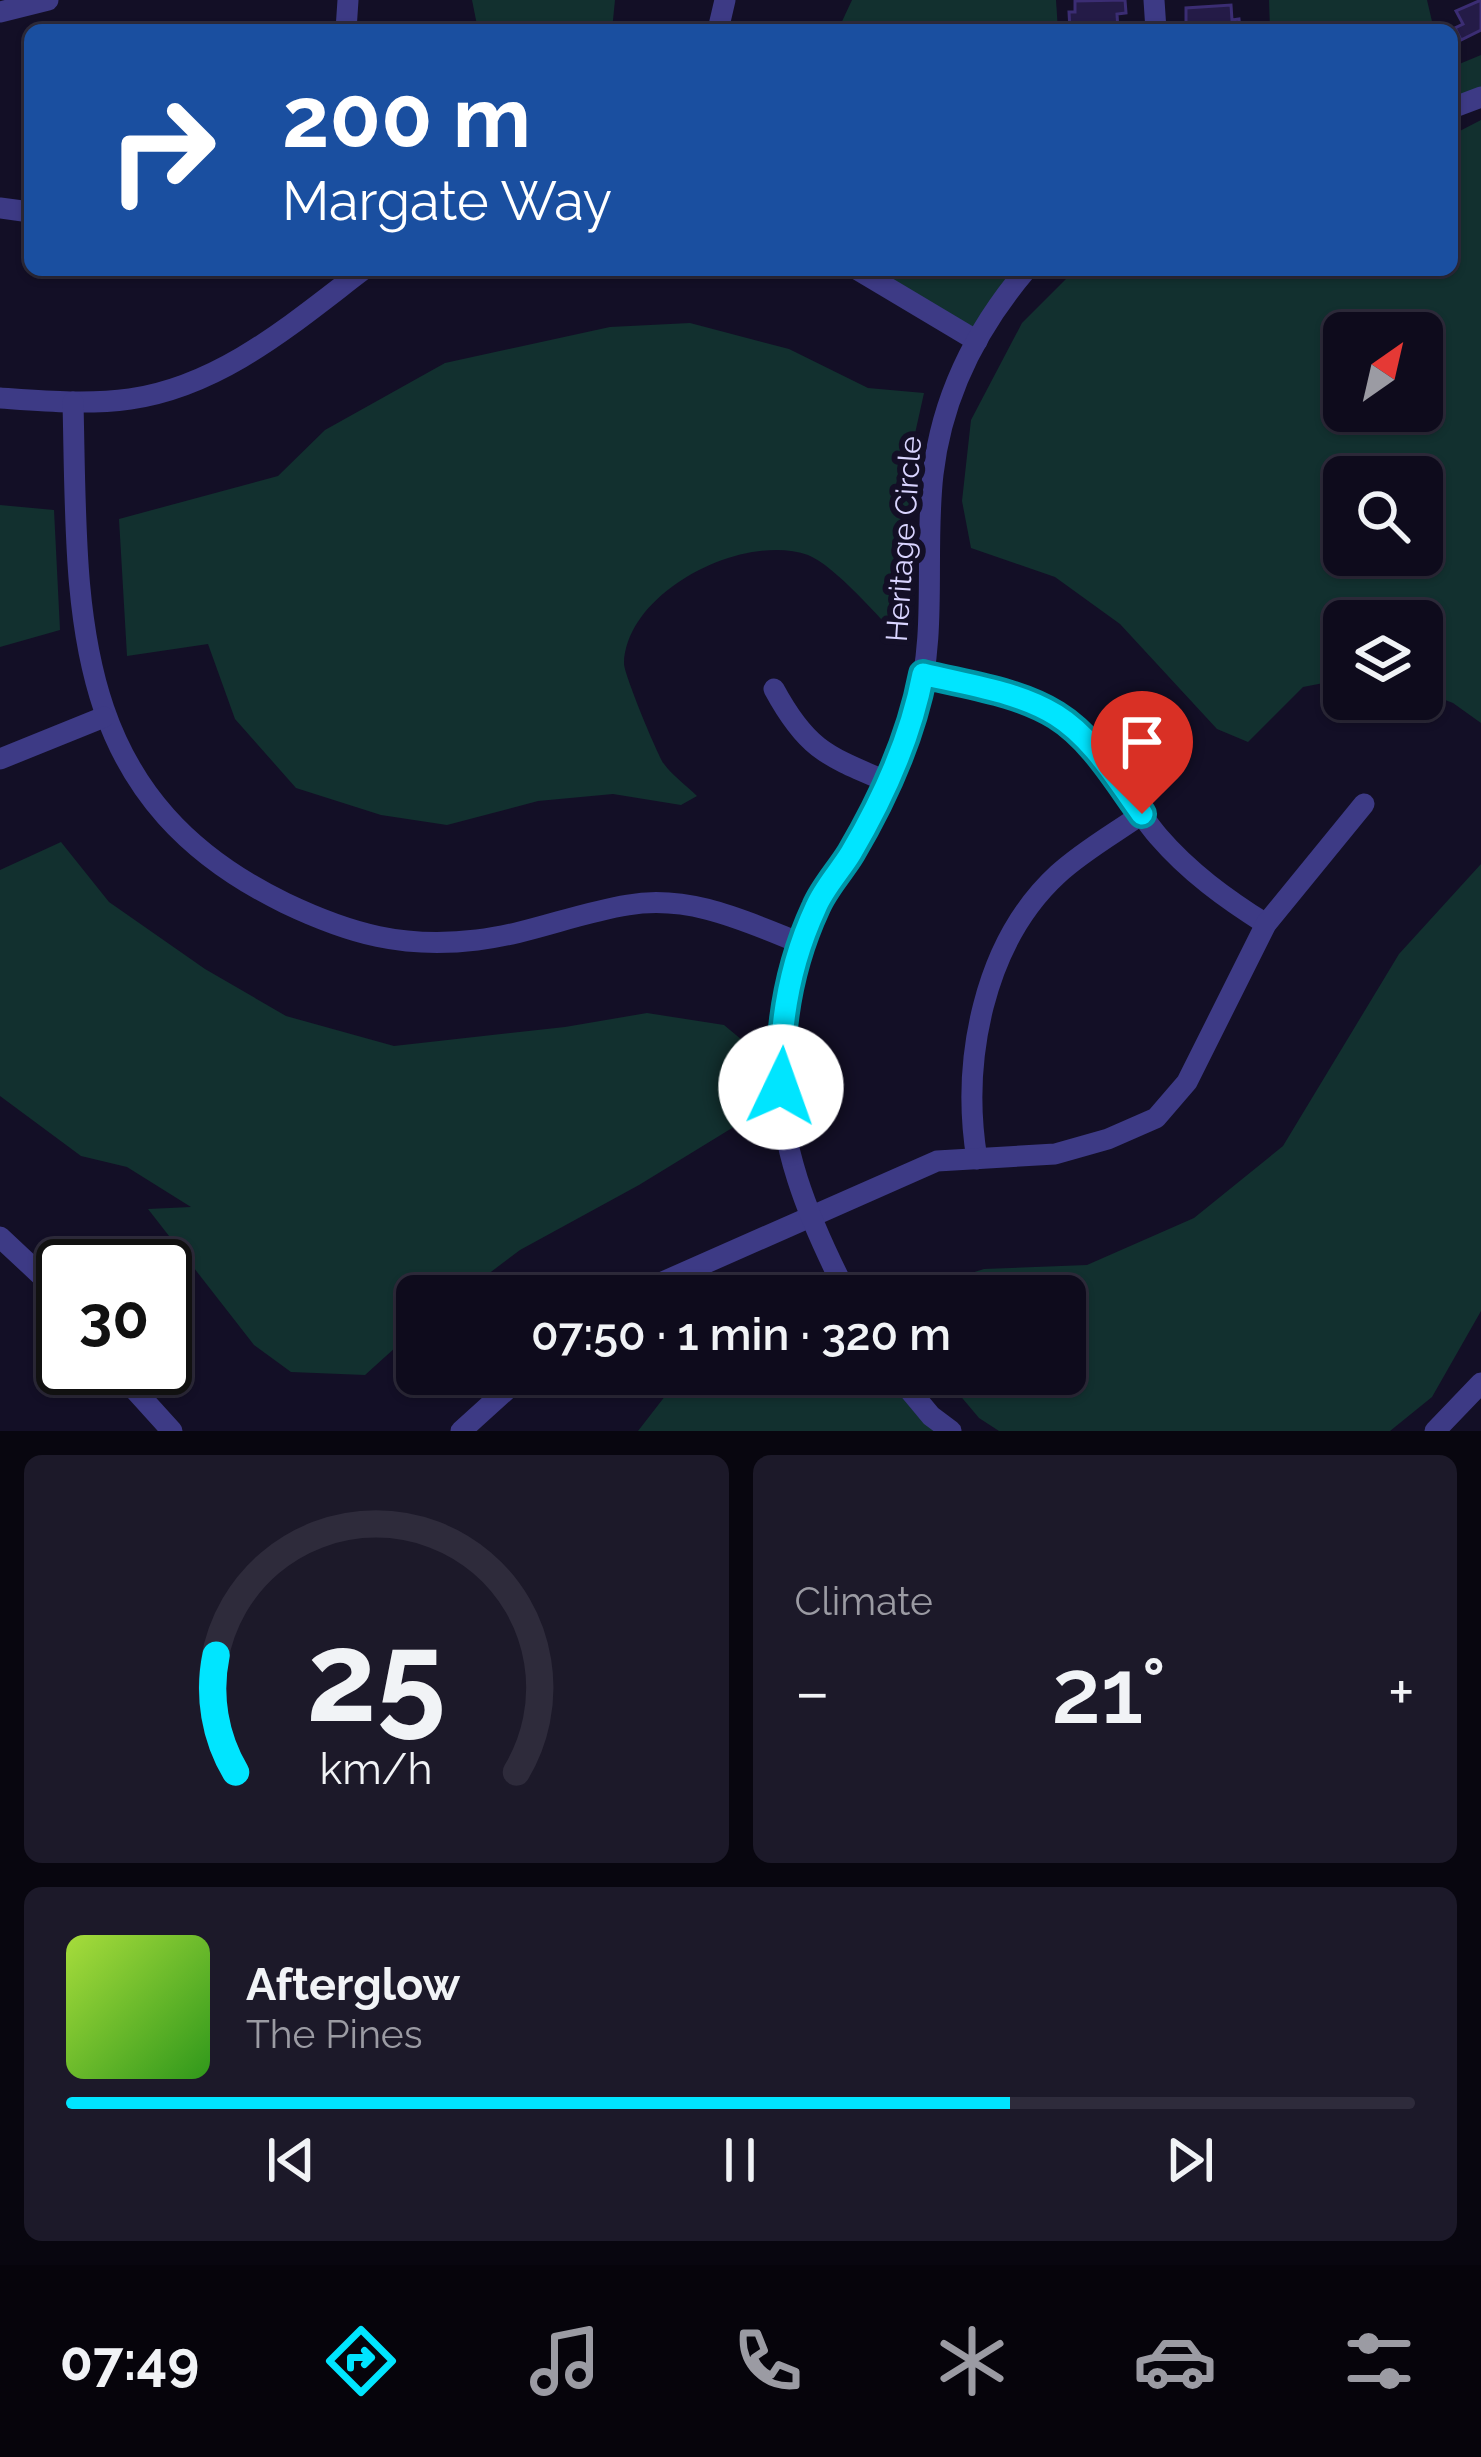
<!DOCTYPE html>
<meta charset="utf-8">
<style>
:root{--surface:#0e0b1c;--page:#1c1929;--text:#f1f3f6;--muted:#9b9ba3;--line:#2e2b3b;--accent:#00e5ff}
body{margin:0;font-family:Raleway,sans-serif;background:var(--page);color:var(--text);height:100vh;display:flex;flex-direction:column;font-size:45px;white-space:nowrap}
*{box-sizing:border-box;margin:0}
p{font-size:39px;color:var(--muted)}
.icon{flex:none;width:66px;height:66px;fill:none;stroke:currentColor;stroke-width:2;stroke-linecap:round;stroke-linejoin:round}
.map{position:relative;height:1431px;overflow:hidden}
.details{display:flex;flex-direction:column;gap:24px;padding:24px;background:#08060f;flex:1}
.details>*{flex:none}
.guide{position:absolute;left:24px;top:24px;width:1434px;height:252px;border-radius:18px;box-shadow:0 3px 9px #0004,0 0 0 3px var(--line);background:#1a4fa0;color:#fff;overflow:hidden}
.needle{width:78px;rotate:34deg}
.buttons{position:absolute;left:1323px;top:312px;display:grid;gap:24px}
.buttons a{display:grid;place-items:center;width:120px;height:120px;border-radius:18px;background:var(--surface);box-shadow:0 3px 9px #0004,0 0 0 3px var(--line);font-size:60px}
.speed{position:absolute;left:36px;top:1239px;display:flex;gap:24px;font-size:60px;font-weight:700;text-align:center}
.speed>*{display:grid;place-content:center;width:156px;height:156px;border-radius:50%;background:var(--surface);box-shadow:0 3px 9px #0004,0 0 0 3px var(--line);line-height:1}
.speed .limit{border:6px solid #111;border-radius:18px;background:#fff;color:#111}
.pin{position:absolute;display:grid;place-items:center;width:102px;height:102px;color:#fff;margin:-123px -51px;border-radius:50% 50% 50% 0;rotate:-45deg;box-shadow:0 0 12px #0007}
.pin .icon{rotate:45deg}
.me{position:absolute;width:132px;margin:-66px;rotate:3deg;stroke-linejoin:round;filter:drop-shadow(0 0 9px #0008)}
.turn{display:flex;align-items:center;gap:42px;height:252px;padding:0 60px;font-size:54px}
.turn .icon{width:156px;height:156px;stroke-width:2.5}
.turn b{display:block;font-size:84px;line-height:102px}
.big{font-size:90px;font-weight:600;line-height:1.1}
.details .tile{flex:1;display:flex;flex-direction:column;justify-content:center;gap:18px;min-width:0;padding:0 42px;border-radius:18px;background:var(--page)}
.details .dial{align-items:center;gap:0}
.dial svg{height:312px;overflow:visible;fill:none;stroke:var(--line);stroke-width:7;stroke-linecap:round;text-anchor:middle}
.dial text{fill:var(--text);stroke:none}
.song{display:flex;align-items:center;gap:36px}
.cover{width:144px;height:144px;border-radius:18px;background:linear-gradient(135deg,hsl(80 70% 55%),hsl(110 70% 35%))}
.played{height:12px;border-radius:6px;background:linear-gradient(90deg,var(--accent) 70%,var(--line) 70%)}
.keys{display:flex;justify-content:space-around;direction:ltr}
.heat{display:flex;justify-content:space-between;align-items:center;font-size:66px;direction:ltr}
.details .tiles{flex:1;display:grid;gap:24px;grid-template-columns:1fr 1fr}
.tile:last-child{grid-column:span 2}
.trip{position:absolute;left:396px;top:1275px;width:690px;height:120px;border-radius:18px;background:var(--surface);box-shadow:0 3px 9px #0004,0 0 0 3px var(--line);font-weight:600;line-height:120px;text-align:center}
.tabs{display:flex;height:192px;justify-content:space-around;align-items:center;background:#06040b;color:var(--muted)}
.tabs .icon{width:84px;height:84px}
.tabs .selected{color:var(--accent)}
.tabs b{font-size:54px;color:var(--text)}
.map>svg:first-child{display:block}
.green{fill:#12302f;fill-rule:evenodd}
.building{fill:#241b47;stroke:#3b2d73;stroke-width:3}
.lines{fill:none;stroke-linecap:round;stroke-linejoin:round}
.minor{stroke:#3d3a85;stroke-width:21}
.route-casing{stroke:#0095a6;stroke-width:30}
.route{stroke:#00e5ff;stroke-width:21}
.labels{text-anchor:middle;stroke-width:12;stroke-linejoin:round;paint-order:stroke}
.street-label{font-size:30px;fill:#d9d4ff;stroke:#130f26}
</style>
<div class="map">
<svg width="1481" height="1431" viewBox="0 0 1481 1431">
<rect width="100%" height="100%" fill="#130f26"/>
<!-- green -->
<g class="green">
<path d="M472 0H615L612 30H478Z"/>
<path d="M852 0H1056L1058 30H838Z"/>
<path d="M1269 0H1427L1434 30H1270Z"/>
<path d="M1481 55V97L1452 108V67Z"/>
<path d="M1481 120V723L1453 703 1422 691V621H1344V679L1303 687 1248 742 1217 729 1120 624 1055 577 971 548 962 501 971 420 1022 323 1075 270H1452V135ZM1344 333H1422V411H1344ZM1422 477V555H1344V477Z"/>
<path d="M858 270H1026L977 341Z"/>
<path d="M690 323 789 349 868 388 924 393 908 465 910 560 902 642C882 620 834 565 808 555 745 532 627 590 624 663 623 672 658 756 664 764 673 776 687 786 697 796L681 805 613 794 538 801 447 825 381 815 296 788 235 719 208 644 127 656 119 519 278 476 325 430 445 363 610 327Z"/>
<path d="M0 505 54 510 60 630 0 647Z"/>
<path d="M61 842 109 902 205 969 286 1016 394 1046 565 1027 647 1013 724 1025 748 1045 753 1109 737 1125 639 1185 520 1250 459 1296H417V1328L365 1375 291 1372 254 1345 148 1209 191 1207 127 1167 81 1156 0 1096V870Z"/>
<path d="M1481 864V1311L1432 1397 1390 1431H999L979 1418 942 1374H1065V1296H899L984 1269 1087 1265 1194 1218 1283 1146 1399 954Z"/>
<path d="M692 1374H884L916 1414 937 1431H638L676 1382Z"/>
</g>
<!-- building -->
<g class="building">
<path d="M1125 0 1126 13 1117 14 1118 30H1070L1069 12H1075V1Z"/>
<path d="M1481 0V30L1461 40 1455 28 1463 24 1456 11Z"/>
<path d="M1231 5 1232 20 1239 19 1240 30H1193L1192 23 1186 24V8Z"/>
</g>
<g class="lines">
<!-- minor -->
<g class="minor">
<path d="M1154 0 1156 30"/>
<path d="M0 12 48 0"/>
<path d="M346 30 348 0"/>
<path d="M718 30 725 0"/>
<path d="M1452 108 1481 97"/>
<path d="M0 208 30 212"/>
<path d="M858 270 977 341"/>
<path d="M0 398C43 401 87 405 130 399 221 386 292 324 363 270"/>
<path d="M73 402C78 612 65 796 285 903 350 934 404 949 477 940 529 934 577 913 628 905 690 894 747 922 803 944"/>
<path d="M923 674C967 685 1017 691 1056 715 1101 743 1125 797 1158 836 1189 872 1226 899 1266 924"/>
<path d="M774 689C807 750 827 756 888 782"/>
<path d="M0 759 104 717"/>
<path d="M977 1159C961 1062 983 943 1058 874 1083 851 1115 833 1142 814"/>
<path d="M0 1237 63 1296"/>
<path d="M631 1296 937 1161 1055 1154 1108 1139 1156 1118 1187 1082 1266 924 1364 804"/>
<path d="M848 1296C809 1220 775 1141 780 1054 783 1005 795 948 817 904 826 885 841 869 852 850 877 807 902 759 916 710 938 632 924 553 933 474 942 397 976 329 1026 270"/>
<path d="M115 1368 172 1431"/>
<path d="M896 1374 931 1416 951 1431"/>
<path d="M461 1431 524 1374"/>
<path d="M1435 1431 1481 1383"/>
</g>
</g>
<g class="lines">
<defs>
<path id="route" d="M781 1087C779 1026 790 963 816 907 824 888 840 871 851 853 884 797 911 737 923 674 967 685 1017 691 1056 715 1093 738 1117 780 1142 814"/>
</defs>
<!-- route casing -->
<use href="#route" class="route-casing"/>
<!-- route -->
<use href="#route" class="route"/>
</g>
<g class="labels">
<!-- street labels -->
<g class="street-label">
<text transform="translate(904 539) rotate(-86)" y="10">Heritage Circle</text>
</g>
</g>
</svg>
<div class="buttons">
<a><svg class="needle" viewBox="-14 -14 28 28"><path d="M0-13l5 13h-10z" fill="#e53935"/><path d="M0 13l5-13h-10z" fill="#9b9ba3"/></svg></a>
<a><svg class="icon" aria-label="search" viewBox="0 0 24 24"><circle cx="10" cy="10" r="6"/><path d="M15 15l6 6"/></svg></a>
<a><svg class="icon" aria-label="layers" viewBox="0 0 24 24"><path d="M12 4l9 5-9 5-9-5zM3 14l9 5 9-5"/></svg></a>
</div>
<div class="speed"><div class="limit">30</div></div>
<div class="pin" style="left:1142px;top:814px;background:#d93025"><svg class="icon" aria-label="arrive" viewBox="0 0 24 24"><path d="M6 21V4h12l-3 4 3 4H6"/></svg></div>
<svg class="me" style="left:781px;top:1087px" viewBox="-20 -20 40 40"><circle r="19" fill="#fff"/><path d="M0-13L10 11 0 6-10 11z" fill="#00e5ff"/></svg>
<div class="trip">07:50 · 1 min · 320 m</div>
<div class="guide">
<div class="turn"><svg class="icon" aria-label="right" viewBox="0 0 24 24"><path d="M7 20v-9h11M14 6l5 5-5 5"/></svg><div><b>200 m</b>Margate Way</div></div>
</div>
</div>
<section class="details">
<div class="tiles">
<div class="tile dial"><svg viewBox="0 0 100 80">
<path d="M14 69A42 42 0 1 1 86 69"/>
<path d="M14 69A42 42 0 0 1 9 39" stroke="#00e5ff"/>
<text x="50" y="56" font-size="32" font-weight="700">25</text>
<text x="50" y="72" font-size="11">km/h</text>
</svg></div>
<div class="tile"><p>Climate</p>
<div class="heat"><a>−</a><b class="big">21°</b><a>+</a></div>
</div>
<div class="tile">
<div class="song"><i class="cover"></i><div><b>Afterglow</b><p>The Pines</p></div></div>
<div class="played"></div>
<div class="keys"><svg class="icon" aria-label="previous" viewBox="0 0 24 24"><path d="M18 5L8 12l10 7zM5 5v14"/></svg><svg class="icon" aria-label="pause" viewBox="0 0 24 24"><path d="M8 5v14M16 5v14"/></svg><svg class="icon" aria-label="next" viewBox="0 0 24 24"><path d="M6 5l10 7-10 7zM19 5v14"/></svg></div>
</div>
</div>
</section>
<nav class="tabs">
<b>07:49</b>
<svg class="icon selected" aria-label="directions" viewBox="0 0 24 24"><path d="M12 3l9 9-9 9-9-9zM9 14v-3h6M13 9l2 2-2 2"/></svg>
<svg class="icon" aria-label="music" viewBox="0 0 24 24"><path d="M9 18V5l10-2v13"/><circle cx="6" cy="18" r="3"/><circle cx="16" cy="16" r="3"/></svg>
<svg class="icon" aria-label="phone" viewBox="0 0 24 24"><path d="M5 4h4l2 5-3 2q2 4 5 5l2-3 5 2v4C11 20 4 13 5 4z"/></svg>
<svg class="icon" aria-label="climate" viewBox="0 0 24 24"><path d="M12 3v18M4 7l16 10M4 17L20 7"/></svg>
<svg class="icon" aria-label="car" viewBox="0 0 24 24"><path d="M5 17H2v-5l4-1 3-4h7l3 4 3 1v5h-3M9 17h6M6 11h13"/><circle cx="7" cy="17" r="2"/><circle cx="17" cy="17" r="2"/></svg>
<svg class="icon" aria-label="filters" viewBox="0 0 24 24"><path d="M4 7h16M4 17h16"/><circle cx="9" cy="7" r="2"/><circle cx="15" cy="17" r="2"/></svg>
</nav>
